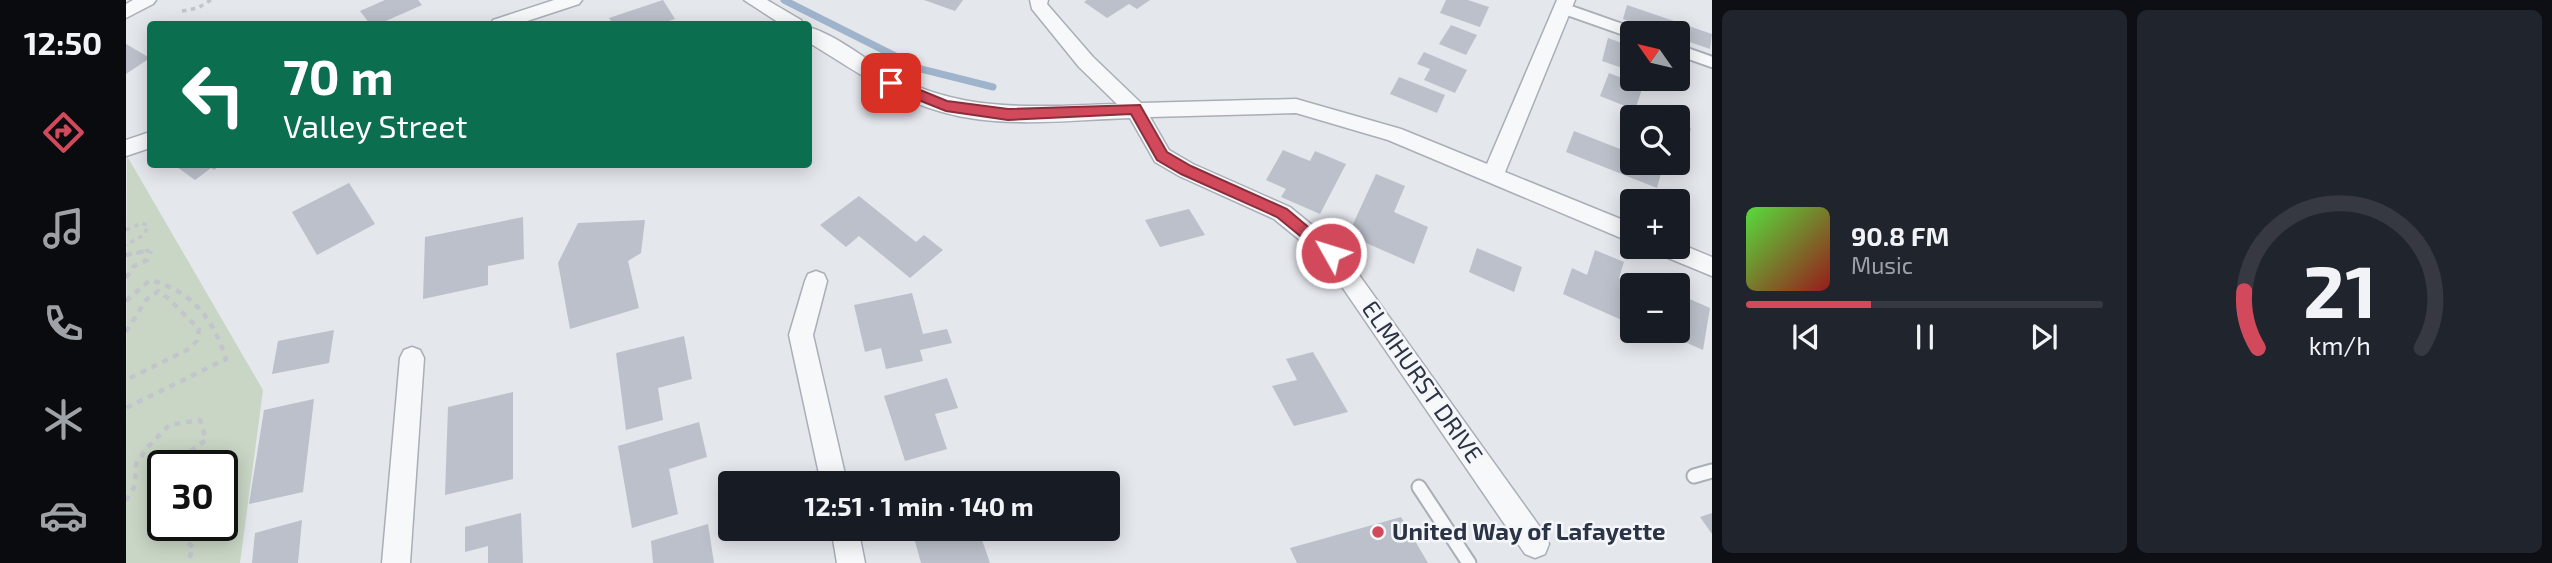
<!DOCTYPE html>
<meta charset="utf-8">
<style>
:root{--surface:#171b24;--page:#20242c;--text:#f1f3f6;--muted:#9ea1a6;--line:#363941;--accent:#d1495b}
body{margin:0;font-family:"Exo 2",sans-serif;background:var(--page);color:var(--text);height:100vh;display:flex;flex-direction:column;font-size:26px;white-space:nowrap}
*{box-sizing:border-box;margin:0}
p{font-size:23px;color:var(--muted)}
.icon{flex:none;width:38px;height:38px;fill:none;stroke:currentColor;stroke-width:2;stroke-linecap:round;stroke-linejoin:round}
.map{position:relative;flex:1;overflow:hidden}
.sheet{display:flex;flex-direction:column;gap:10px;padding:10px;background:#0d0f14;width:840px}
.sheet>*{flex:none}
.guide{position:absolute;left:21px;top:21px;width:665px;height:147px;border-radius:7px;box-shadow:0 4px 18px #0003;background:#0b6e4f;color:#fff;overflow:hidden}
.needle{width:46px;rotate:304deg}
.fabs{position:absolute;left:1494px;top:21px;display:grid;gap:14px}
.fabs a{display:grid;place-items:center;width:70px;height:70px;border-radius:7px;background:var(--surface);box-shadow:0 4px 18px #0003;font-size:35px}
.speed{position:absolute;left:21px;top:450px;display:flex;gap:14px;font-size:35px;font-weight:700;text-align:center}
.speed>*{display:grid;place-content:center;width:91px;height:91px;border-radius:50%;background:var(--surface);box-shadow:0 4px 18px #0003;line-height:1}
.speed .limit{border:4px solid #111;border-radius:10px;background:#fff;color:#111}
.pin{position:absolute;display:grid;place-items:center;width:60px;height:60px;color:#fff;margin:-30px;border-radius:14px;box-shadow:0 4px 10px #0006}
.me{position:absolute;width:77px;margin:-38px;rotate:309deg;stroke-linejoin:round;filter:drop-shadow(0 0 5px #0008)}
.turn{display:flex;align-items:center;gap:24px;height:147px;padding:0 21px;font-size:32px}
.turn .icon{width:91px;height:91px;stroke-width:2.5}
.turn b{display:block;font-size:49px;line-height:60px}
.sheet .widget{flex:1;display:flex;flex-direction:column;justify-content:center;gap:10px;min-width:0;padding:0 24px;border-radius:10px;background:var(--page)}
.sheet .dial{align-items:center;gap:0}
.dial svg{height:182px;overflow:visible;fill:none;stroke:var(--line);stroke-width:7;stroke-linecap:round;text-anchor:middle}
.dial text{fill:var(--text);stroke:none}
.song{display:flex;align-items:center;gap:21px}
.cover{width:84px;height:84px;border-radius:10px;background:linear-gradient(135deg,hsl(110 70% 55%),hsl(0 70% 35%))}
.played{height:7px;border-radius:4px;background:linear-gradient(90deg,var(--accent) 35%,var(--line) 35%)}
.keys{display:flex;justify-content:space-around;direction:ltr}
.sheet .tiles{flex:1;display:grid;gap:10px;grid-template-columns:repeat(2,1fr)}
.trip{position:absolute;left:592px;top:471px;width:402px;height:70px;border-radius:7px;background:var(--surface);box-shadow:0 4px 18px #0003;font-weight:700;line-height:70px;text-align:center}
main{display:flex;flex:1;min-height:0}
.tabs{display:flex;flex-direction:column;width:126px;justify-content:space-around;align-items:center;background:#090b0e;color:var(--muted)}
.tabs .icon{width:49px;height:49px}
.tabs .active{color:var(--accent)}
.tabs b{font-size:32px;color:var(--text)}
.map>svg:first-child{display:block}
.green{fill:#c9d6c5;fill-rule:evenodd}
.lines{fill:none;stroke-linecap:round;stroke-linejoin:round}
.stream{stroke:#9fb4cc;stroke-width:7}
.building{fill:#bbc0ca}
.service-far1-casing{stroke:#a9aeb7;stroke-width:14}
.service-casing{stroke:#a9aeb7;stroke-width:17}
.minor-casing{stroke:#a9aeb7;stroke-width:3}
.path-far1{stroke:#c2c5cb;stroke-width:3.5;stroke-dasharray:4.5 4.5;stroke-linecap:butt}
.path{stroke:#c2c5cb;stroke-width:4.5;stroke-dasharray:6 6;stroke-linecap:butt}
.service-far1{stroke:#f7f8fa;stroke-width:10}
.service{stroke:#f7f8fa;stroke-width:13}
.minor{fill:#f7f8fa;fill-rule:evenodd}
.route{fill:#d1495b;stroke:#882f3b;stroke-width:2}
.poi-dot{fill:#d1495b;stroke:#f4f6f9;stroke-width:2.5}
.labels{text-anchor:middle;stroke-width:5;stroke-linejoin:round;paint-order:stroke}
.street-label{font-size:24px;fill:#2b3445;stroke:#f4f6f9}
.poi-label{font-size:24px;font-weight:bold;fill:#2b3445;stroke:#f4f6f9;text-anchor:start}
</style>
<main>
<nav class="tabs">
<b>12:50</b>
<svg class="icon active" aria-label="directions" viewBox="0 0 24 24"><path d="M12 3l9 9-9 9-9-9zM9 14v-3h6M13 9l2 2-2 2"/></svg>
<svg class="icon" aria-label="music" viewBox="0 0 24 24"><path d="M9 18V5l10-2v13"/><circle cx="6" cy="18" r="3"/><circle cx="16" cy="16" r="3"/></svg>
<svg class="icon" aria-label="phone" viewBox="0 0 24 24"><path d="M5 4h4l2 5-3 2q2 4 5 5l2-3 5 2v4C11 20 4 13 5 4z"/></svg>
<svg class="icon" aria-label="climate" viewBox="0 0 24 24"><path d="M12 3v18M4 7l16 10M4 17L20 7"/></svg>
<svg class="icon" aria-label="car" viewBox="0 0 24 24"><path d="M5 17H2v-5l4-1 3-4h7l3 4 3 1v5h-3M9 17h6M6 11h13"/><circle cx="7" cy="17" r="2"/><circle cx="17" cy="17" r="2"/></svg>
</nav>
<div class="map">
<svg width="1586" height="563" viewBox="0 0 1586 563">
<rect width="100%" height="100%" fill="#e4e7ec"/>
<!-- green -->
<path class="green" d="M1 156 137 390 114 563H0ZM37 466H96V525H37Z"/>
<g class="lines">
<!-- stream -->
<path class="stream" d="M658 0 795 69 867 87"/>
</g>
<!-- building -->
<g class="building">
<path d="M259 0H292L296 5 253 24H244L234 11Z"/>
<path d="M537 0 549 19 533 24H487L483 18Z"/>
<path d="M798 0H837L829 11Z"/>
<path d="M961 0H1024L1011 9 1003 4 981 18 958 2Z"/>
<path d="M1320 0H1342L1363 7 1354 27 1314 13Z"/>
<path d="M1501 5 1586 34 1584 49 1552 38V33H1538L1497 19Z"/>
<path d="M1325 25 1351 35 1340 55 1313 44Z"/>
<path d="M1482 38 1507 47 1505 71 1476 61Z"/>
<path d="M0 44 24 58 0 74Z"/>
<path d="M1298 52 1341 70 1329 93 1298 80 1304 69 1291 64Z"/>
<path d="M1483 73 1517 86 1509 110 1474 96Z"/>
<path d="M1273 77 1319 95 1311 113 1264 94Z"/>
<path d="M1552 124 1565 128 1562 140 1552 137Z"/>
<path d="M1448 131 1507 154V163H1529L1537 166 1531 188 1440 152Z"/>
<path d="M1157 150 1184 161 1189 151 1220 164 1194 214 1155 197 1160 189 1140 180Z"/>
<path d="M55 164H96L88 170 85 168 69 180 51 167Z"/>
<path d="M1250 174 1279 186 1268 212 1302 227 1288 264 1222 235Z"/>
<path d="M223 183 249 224 191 255 166 212Z"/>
<path d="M733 196 790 242 798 235 817 250 784 278 733 236 720 247 694 225Z"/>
<path d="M1063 209 1079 235 1034 247 1019 220Z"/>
<path d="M397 217 398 259 362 266V285L297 299 299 237Z"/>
<path d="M519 220 515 253 502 261 513 308 444 329 432 263 452 223Z"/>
<path d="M1351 248 1396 267 1388 292 1343 272Z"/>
<path d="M1469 250 1498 262 1493 278 1507 284V325L1437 294 1446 268 1461 275Z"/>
<path d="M786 293 797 334 821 329 826 343 794 350 797 361 760 369 755 348 739 352 728 305Z"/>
<path d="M1559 297 1584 308 1577 350 1552 339Z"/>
<path d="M208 330 203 363 146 374 152 341Z"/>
<path d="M558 336 566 379 532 388 537 420 500 430 490 353Z"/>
<path d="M1187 352 1222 412 1168 426 1146 386 1171 380 1160 359Z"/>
<path d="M821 378 832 408 809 414 821 449 779 461 758 396Z"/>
<path d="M387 392V479L319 495 322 407Z"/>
<path d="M188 399 177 492 123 504 138 410Z"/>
<path d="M573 422 581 457 543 469 552 514 506 528 492 446Z"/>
<path d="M395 513 397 563H362V546L339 552V527Z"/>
<path d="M1586 513V534L1574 517Z"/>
<path d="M1275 517 1302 563H1171L1164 548Z"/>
<path d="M176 520 172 563H126L129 533Z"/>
<path d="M582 524 588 563H527L525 541Z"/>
<path d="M796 528H870L871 533 856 540 864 563H795L787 534 797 532Z"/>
</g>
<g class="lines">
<defs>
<g id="service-far1">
<path d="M1436 8 1507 33"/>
<path d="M1552 50 1586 62"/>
</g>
<g id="service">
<path d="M1568 476 1586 471"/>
<path d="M1293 487 1343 563"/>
</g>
<g id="minor">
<path d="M7 0H30L27 4 0 18V4Z"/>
<path d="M428 0H456L453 4 392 24H365L367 20Z"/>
<path d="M618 0H641L675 20 677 24H655Z"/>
<path d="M904 0H922L921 4 967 57 1015 103 1170 99 1275 129 1361 164 1431 0H1449L1379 172 1507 224V243L1262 140 1170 113 1024 117 1043 150 1067 164 1164 207 1213 247 1419 534 1423 544 1419 554 1409 558 1399 554 1197 259 1148 219 1053 176 1029 162 1004 118C943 120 875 129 816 112 768 99 725 68 682 42V27C712 35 743 63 771 77 841 114 915 106 991 104L953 67 906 9Z"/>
<path d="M24 132V148L0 156V140Z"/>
<path d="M1552 243 1586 257V276L1530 253 1527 247H1552Z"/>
<path d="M690 271 698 274 701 281 687 335 721 483H695L663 335 679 281 682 274Z"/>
<path d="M286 347 294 350 298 358 284 563H256L274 358 278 350Z"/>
<path d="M705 528H732L739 563H711Z"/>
</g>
</defs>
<!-- service-far1 casing -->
<use href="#service-far1" class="service-far1-casing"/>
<!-- service casing -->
<use href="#service" class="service-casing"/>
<!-- minor casing -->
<use href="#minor" class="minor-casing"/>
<!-- path-far1 -->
<g class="path-far1">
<path d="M56 11 72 8 85 0"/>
<path d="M0 230 16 223 22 226 18 235 0 245"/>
<path d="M10 253 25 250 24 253"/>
</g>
<!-- path -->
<g class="path">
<path d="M0 255 19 251"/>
<path d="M0 278 8 266 21 260 25 251"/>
<path d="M0 301 24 280C66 291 87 318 100 359L0 408"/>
<path d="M0 332 20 300 32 291 43 299 73 329 71 341 61 350 0 380"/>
<path d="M0 501 9 485 10 464 21 448 43 425 74 420 80 440 44 466"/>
<path d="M37 517 34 520 36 536 57 539 67 547 62 563"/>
</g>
<!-- service-far1 -->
<use href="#service-far1" class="service-far1"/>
<!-- service -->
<use href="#service" class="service"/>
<!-- minor -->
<use href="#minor" class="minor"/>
</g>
<!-- route -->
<path class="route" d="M765 78 821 101 882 109 1014 105 1041 152 1065 166 1161 209 1213 253 1205 259 1200 257 1151 217 1055 174 1031 160 1005 114 882 120 820 111 760 87V80Z"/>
<!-- markers -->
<circle class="poi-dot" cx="1252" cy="532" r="7"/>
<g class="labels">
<!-- street labels -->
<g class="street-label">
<text transform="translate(1296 382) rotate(55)" y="8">ELMHURST DRIVE</text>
</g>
<!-- poi labels -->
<g class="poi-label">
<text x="1266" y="540">United Way of Lafayette</text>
</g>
</g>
</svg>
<div class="fabs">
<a><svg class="needle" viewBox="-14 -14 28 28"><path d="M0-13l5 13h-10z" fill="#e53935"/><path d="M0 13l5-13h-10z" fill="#9ea1a6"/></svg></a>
<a><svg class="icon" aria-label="search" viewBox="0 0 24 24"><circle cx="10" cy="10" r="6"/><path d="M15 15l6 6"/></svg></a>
<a>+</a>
<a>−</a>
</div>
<div class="speed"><div class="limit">30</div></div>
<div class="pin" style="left:765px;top:83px;background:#d93025"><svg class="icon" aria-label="arrive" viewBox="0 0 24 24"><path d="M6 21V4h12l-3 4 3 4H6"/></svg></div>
<svg class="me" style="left:1205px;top:253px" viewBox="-20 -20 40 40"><circle r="17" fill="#d1495b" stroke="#fff" stroke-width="3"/><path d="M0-11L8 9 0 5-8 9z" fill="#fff"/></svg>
<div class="trip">12:51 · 1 min · 140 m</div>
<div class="guide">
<div class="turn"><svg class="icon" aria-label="left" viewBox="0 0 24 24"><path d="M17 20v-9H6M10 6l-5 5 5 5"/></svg><div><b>70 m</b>Valley Street</div></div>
</div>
</div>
<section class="sheet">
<div class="tiles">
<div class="widget">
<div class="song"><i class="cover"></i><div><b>90.8 FM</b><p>Music</p></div></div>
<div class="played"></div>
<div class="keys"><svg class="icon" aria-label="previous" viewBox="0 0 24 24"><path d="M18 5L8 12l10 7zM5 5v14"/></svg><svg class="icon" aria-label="pause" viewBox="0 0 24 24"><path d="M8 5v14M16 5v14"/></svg><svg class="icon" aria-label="next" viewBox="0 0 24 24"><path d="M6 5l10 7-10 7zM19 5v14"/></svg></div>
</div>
<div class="widget dial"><svg viewBox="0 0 100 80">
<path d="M14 69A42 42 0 1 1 86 69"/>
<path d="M14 69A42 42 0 0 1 8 44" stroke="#d1495b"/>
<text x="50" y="56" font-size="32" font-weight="700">21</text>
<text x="50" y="72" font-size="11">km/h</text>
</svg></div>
</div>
</section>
</main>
